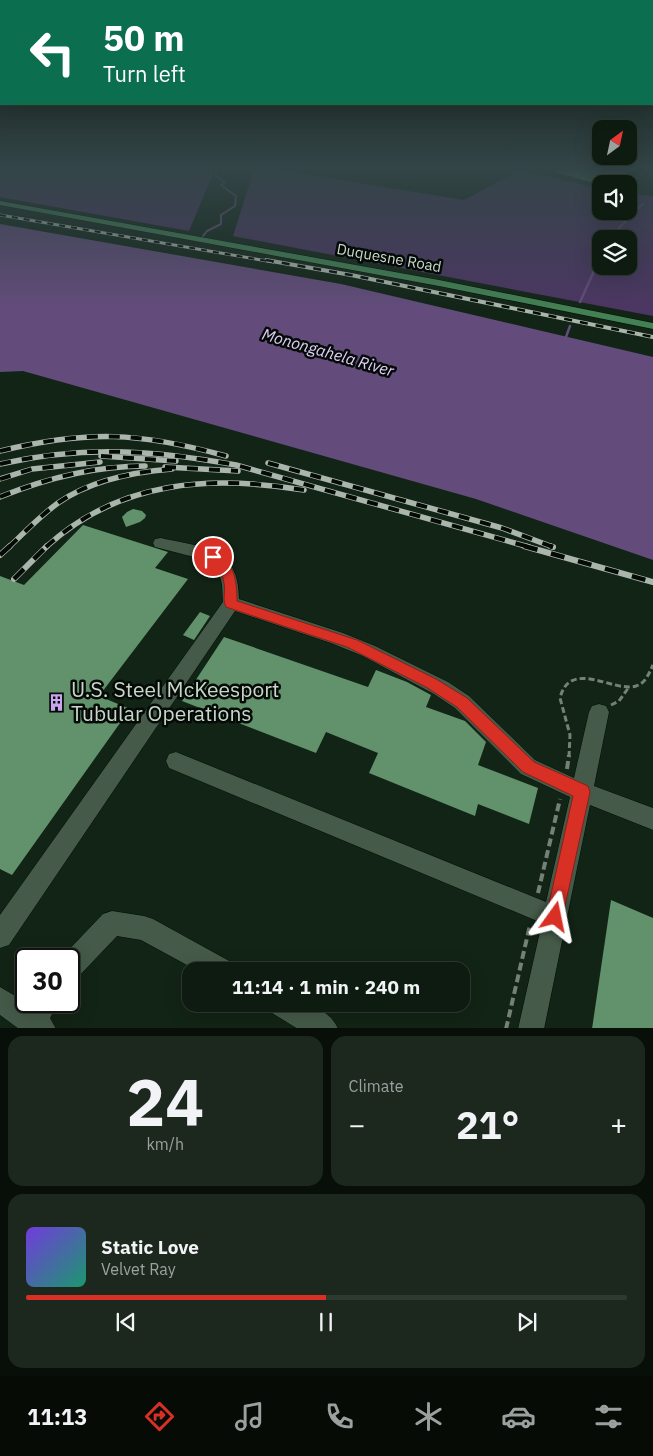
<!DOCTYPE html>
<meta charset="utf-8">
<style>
:root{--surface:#0e1b10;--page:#1c281e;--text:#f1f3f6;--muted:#9ba19f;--line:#2e3930;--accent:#d93025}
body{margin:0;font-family:"IBM Plex Sans",sans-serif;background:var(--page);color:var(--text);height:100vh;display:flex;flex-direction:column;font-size:19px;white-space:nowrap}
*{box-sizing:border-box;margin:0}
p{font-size:16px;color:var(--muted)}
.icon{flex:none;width:28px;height:28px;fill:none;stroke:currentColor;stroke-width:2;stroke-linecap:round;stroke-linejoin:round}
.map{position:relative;height:1028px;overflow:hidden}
.sheet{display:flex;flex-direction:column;gap:8px;padding:8px;background:#080f09;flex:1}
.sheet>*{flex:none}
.top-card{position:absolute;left:0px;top:0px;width:654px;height:105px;box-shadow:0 5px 20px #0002,0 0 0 1px var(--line);background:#0b6e4f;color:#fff;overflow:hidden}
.needle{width:32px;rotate:33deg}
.fabs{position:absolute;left:592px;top:120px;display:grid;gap:10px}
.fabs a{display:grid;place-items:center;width:45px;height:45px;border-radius:10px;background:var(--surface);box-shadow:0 5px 20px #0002,0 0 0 1px var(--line);font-size:25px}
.speed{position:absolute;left:15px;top:948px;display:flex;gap:10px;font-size:25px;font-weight:700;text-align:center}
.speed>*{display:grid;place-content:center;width:65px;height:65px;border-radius:50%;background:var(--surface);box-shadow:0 5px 20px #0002,0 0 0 1px var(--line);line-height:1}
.speed .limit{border:2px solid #111;border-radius:8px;background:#fff;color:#111}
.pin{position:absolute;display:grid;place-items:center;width:42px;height:42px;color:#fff;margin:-21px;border:2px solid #fff;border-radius:50%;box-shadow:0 1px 5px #0007}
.me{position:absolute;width:55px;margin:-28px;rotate:12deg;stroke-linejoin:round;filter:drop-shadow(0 0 4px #0008)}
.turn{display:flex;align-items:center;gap:18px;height:105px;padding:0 20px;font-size:22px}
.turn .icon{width:65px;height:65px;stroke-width:2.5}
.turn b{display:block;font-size:35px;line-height:42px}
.big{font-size:38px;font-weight:700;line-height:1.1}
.sheet .card{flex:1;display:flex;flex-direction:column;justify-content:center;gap:8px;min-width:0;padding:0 18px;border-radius:15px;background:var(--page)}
.sheet .dial{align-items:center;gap:0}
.dial b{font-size:65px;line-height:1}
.song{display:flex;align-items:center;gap:15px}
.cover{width:60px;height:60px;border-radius:8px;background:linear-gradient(135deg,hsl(260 70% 55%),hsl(160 70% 35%))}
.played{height:5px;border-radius:2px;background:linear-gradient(90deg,var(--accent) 50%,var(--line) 50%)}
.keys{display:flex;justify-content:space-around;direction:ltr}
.heat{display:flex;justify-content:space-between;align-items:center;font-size:28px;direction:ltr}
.sheet .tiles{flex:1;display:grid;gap:8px;grid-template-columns:1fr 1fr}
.card:last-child{grid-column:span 2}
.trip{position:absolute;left:182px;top:962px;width:288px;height:50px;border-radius:15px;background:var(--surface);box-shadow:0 5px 20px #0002,0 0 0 1px var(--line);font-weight:700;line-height:50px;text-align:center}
.menu{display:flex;height:80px;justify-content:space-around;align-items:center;background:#060b06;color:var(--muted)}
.menu .icon{width:35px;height:35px}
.menu .current{color:var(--accent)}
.menu b{font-size:22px;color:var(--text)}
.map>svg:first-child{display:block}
.forest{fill:#4c3663;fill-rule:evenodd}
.water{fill:#634c7b}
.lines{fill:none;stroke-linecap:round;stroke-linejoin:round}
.stream-far1{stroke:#634c7b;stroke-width:2}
.stream{stroke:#634c7b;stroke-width:2.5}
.building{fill:#61926b}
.minor-casing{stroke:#000d03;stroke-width:1}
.major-casing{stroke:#000d03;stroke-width:1}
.path-far1{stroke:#748276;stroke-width:3;stroke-dasharray:6 3;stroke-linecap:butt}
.path{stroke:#748276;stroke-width:4;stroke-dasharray:8 4;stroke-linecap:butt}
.minor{fill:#455a49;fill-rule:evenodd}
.major{fill:#438053;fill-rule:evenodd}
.rail-far3-casing{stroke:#aab6ab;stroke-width:3}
.rail-far2-casing{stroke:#aab6ab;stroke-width:4}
.rail-far1-casing{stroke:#aab6ab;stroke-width:5.5}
.rail-casing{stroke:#aab6ab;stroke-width:6}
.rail-far3{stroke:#040b06;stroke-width:2;stroke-dasharray:6;stroke-linecap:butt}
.rail-far2{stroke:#040b06;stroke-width:2.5;stroke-dasharray:8;stroke-linecap:butt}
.rail-far1{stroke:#040b06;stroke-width:4;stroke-dasharray:11;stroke-linecap:butt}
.rail{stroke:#040b06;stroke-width:4.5;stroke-dasharray:14;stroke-linecap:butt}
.route{fill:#d93025;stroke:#8d1f18}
.labels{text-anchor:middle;stroke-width:5;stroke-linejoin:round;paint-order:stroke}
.far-street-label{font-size:15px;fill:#cad5cb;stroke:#040b06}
.far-water-label{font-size:16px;font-style:italic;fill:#e2cefb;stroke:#040b06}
.near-poi-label{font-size:21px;fill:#cad5cb;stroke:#040b06;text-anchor:start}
</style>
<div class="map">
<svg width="653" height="1029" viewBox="0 0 653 1029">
<rect width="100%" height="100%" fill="#122416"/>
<!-- forest -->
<g class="forest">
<path d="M0 166H216L189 231 0 197Z"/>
<path d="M255 166 464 200 520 170 601 189V211H629V193L653 196V316L233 236ZM601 239H629V266H601Z"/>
</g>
<!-- water -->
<path class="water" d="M0 224 341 284 653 357V560L476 499 23 371 0 372Z"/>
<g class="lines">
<!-- stream-far1 -->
<g class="stream-far1">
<path d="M203 236 207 231 221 224V215L235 206 236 196 221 185 225 182 215 175 219 169 230 166"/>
<path d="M608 239 643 204"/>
<path d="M598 262 601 256"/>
</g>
<!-- stream -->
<g class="stream">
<path d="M580 302 599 260"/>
<path d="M566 337 570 326"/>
</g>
</g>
<!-- building -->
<g class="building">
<path d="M574 166H642V167L597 184 556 172Z"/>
<path d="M133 509 142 511 146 515 145 518 140 522 126 527 122 517 127 512Z"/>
<path d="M83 525 168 552 155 568 188 579 99 696 130 709 12 875 0 869V576L24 585Z"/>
<path d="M200 612 210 616 194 640 183 635Z"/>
<path d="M224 637 368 687 376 670 407 682 431 695 426 707 465 721 486 742 478 765 538 788 529 824 478 804 475 816 369 773 378 753 326 732 316 753 182 701Z"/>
<path d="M611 900 653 918V1029H592Z"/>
</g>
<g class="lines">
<defs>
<g id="minor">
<path d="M161 538C203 548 239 546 239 599L343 633 375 646 448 682 469 696 535 760 574 778 589 712 592 706 599 704 606 706 609 712 594 786 653 808V830L590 805 544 1029H518L542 923 169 768 166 761 169 754 176 752 546 902 570 797 521 774 455 708 434 694 363 656 331 643 235 611 9 945 0 948V915L223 602 222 584 218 569 198 558 155 547 153 543 155 539Z"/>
<path d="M112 911 144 916 153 919 231 962 235 971H198L141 940 117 936 78 977 69 980V959H60L103 914Z"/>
<path d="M0 987 29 1004 31 1001H59L50 1018 56 1029H19L0 1015Z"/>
<path d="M268 1004C292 1002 327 1002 338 1029H298L272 1013Z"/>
</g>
<path id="major" d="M0 201 439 280 653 323V329L439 286 0 205Z"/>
</defs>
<!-- minor casing -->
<use href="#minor" class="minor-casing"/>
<!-- major casing -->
<use href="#major" class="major-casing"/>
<!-- path-far1 -->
<g class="path-far1">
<path d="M611 705 619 701 629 687"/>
<path d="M569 757 570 735 560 698C570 658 614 693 636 686 646 683 649 673 653 665"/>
</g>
<!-- path -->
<g class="path">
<path d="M567 769 569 755"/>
<path d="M538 893 560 799"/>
<path d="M506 1029 530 925"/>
</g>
<!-- minor -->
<use href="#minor" class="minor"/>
<!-- major -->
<use href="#major" class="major"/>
<defs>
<path id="rail-far3" d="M0 215 273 262"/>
<path id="rail-far2" d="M266 260 351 275 653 337"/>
<g id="rail-far1">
<path d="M0 451C88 430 139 432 226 456"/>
<path d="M101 456 176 461"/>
<path d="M268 463 502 528 553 547"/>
<path d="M0 464C84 445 152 450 236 465L529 547"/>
<path d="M165 467 238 471"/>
<path d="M0 479 32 469 100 462"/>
<path d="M0 497C47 478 94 466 145 466"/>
<path d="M9 547C25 532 40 516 58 503 91 480 133 472 172 469"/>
<path d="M46 547C120 480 210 475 304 490"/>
</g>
<g id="rail">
<path d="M524 546 653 582"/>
<path d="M550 546 553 547"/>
<path d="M0 555 10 546"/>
<path d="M14 579 47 546"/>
</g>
</defs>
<!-- rail-far3 casing -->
<use href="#rail-far3" class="rail-far3-casing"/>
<!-- rail-far2 casing -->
<use href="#rail-far2" class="rail-far2-casing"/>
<!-- rail-far1 casing -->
<use href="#rail-far1" class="rail-far1-casing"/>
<!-- rail casing -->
<use href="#rail" class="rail-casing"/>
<!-- rail-far3 -->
<use href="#rail-far3" class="rail-far3"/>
<!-- rail-far2 -->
<use href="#rail-far2" class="rail-far2"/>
<!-- rail-far1 -->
<use href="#rail-far1" class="rail-far1"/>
<!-- rail -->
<use href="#rail" class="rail"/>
</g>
<!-- sky -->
<linearGradient id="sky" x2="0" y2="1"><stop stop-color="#0a140c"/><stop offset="0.54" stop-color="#334547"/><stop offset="1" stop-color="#334547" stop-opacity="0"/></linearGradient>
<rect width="653" height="310" fill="url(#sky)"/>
<!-- route -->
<path class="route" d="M213 553C234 559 237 581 237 601L357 640 436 679 467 698 534 762 588 786 590 792 561 924 555 926 548 924 546 917 573 796 523 772 457 707 426 687 347 647 226 607C222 599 226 591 224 583 222 568 213 567 207 557Z"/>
<!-- icons -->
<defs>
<symbol id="building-bare" viewBox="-9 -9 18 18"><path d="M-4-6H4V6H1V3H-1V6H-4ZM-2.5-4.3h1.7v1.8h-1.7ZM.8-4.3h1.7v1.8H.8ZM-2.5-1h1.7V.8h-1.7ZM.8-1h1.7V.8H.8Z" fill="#c8a6ef" stroke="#040b06" stroke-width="2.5" paint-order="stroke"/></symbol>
</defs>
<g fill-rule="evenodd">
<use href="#building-bare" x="44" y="690" width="25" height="25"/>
</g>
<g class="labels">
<!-- far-street labels -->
<g class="far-street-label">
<text transform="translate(389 258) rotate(10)" y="5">Duquesne Road</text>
</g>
<!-- far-water labels -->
<g class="far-water-label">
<text transform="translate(328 352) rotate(16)" y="6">Monongahela River</text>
</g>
<!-- near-poi labels -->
<g class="near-poi-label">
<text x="71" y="697">U.S. Steel McKeesport<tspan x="71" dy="24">Tubular Operations</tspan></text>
</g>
</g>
</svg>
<div class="fabs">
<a><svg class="needle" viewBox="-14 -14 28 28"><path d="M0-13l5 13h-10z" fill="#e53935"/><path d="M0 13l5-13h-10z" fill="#9ba19f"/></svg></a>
<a><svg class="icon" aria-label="sound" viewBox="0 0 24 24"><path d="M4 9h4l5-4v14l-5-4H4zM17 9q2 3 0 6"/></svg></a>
<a><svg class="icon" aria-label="layers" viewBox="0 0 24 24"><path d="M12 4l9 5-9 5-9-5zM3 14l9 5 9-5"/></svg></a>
</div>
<div class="speed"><div class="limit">30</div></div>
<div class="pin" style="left:213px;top:557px;background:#d93025"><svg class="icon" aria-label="arrive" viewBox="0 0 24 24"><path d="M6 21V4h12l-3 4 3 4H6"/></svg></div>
<svg class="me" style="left:555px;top:917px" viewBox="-20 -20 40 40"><path d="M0-17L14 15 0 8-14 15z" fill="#d93025" stroke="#fff" stroke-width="4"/></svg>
<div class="trip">11:14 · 1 min · 240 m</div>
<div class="top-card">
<div class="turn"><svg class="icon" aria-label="left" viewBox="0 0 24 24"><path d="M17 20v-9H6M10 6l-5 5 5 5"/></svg><div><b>50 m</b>Turn left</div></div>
</div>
</div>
<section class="sheet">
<div class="tiles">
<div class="card dial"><b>24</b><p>km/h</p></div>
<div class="card"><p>Climate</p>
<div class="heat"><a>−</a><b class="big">21°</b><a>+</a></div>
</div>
<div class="card">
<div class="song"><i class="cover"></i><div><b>Static Love</b><p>Velvet Ray</p></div></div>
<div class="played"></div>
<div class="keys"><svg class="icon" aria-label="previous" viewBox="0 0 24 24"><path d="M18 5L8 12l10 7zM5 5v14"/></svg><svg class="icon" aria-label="pause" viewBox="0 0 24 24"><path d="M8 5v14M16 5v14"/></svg><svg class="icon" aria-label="next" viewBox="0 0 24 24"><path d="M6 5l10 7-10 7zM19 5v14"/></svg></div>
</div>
</div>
</section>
<nav class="menu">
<b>11:13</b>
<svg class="icon current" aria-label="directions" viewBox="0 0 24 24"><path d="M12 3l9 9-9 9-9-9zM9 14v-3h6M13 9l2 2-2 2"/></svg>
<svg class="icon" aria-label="music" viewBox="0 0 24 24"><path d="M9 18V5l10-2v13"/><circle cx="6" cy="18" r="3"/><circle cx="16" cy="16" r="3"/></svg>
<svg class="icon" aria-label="phone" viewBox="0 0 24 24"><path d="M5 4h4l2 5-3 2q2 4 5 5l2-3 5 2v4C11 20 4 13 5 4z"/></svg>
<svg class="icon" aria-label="climate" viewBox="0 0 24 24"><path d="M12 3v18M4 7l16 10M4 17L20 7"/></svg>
<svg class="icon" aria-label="car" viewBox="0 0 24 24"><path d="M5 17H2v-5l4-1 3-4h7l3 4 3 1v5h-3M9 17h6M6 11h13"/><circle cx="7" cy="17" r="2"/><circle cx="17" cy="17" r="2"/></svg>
<svg class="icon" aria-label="filters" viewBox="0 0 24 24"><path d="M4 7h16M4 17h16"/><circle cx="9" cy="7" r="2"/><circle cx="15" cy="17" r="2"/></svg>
</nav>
